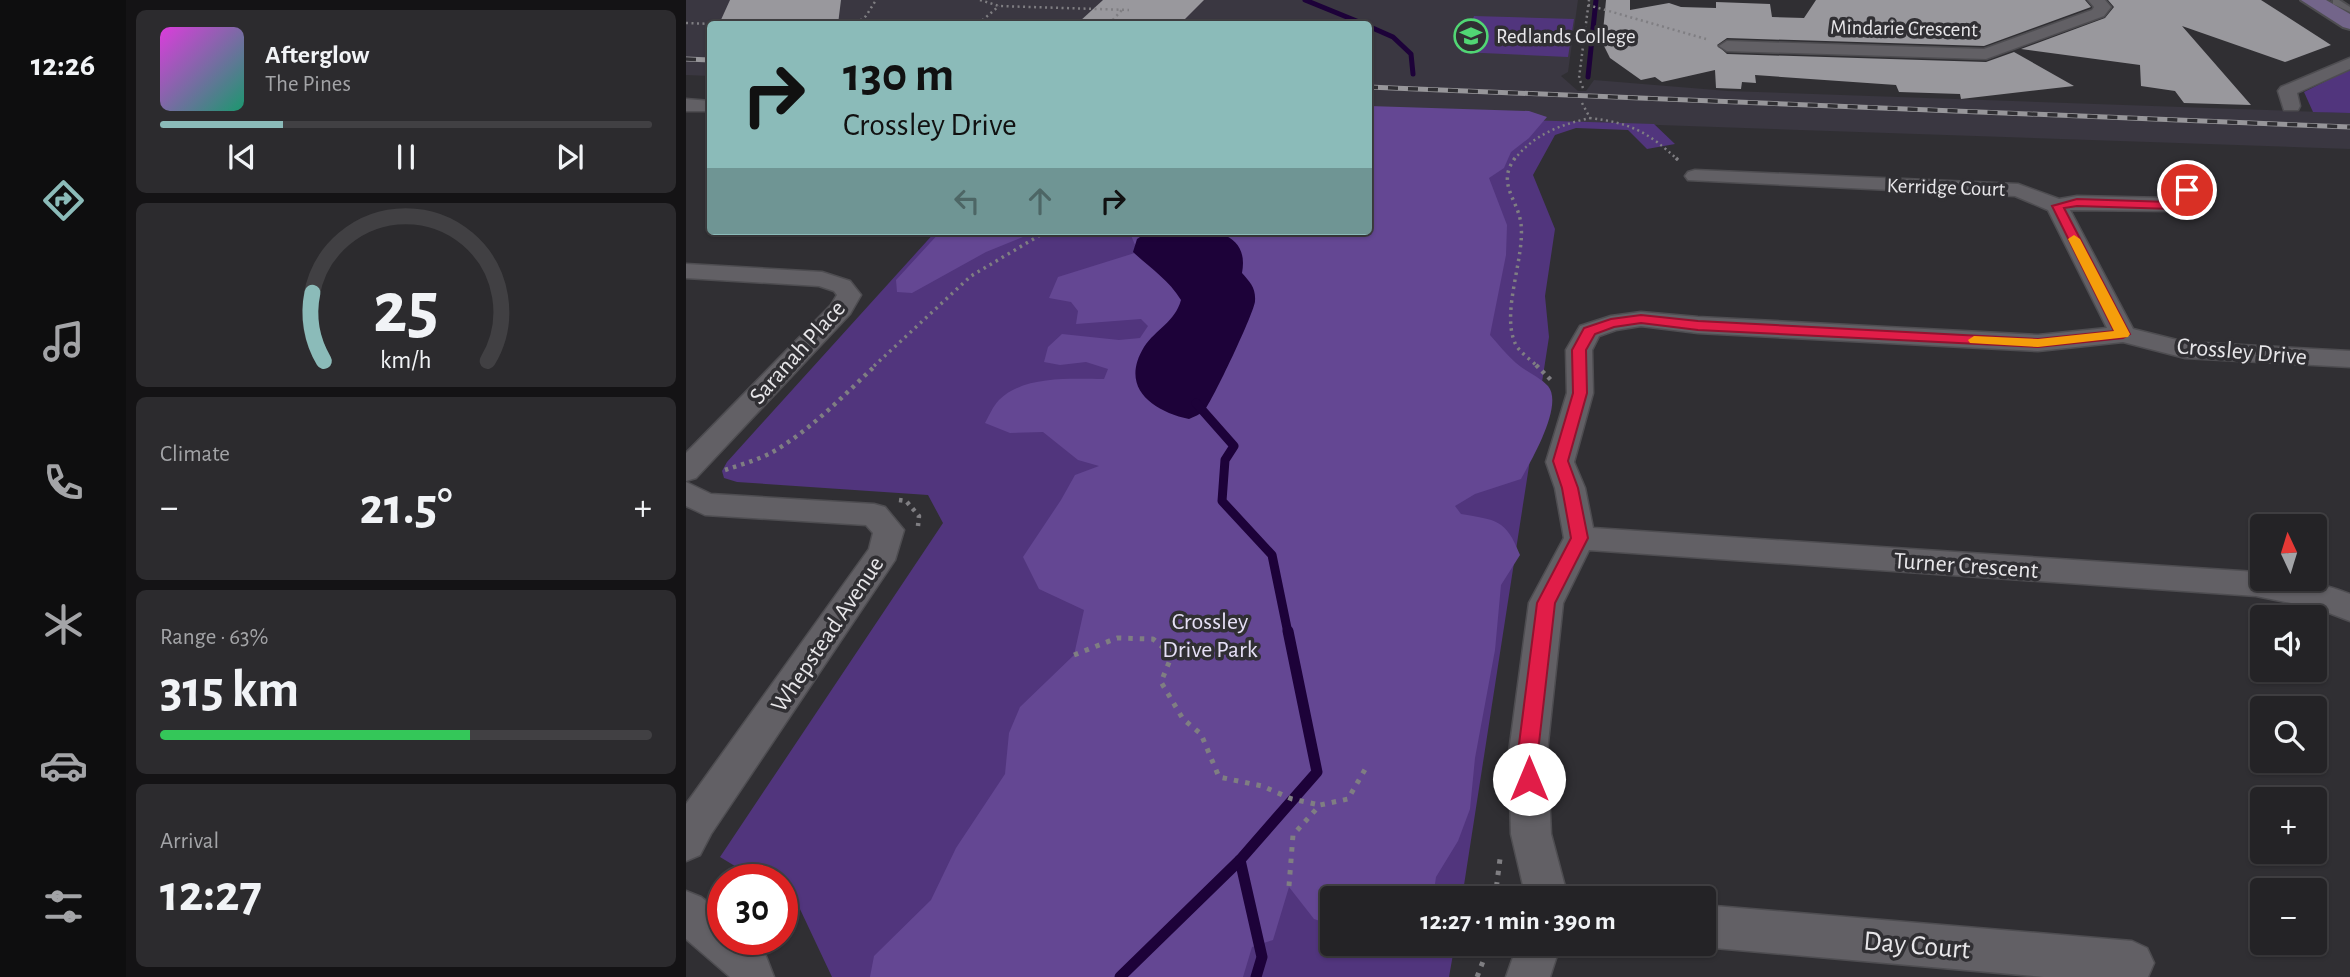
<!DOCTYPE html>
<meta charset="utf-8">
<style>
:root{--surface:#242326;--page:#2c2b2e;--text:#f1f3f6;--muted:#a3a4a7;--line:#414043;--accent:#8bbbb9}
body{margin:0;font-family:"Alegreya Sans",sans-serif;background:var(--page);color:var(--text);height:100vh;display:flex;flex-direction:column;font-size:26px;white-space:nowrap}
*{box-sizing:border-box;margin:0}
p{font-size:23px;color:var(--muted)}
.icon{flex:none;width:38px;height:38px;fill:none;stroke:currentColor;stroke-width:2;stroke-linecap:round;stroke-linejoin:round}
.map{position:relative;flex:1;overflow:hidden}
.details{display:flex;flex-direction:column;gap:10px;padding:10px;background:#141315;width:560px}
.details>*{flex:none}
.hud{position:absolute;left:21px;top:21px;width:665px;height:214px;border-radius:7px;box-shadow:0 2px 5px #0004,0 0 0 2px var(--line);background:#8bbbb9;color:#111;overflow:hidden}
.needle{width:46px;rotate:356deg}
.fabs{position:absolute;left:1564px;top:514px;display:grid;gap:14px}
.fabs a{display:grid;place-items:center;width:77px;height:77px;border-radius:7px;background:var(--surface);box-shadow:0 2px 5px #0004,0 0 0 2px var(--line);font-size:35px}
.speed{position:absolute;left:21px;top:864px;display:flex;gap:14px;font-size:35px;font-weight:700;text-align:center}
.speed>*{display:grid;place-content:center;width:91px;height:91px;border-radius:50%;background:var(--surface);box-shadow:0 2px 5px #0004,0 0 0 2px var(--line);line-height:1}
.speed .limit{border:10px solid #d22;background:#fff;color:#111}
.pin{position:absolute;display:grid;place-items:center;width:60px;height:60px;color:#fff;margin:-30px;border:4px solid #fff;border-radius:50%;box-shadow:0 2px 7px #0007}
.me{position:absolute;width:77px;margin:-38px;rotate:0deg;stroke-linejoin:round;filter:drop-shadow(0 0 5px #0008)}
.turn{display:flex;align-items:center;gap:24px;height:147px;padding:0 21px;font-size:32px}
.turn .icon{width:91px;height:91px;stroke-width:2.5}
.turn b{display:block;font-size:49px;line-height:60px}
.lanes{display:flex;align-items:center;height:66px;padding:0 21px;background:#0003;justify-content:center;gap:35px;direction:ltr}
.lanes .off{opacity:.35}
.big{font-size:52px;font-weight:700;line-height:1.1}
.details .card{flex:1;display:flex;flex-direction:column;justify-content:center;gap:10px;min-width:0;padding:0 24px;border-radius:10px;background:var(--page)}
.details .dial{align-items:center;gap:0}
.dial svg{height:182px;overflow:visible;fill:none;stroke:var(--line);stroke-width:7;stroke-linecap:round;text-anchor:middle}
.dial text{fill:var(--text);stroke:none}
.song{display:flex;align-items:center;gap:21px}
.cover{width:84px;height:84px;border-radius:10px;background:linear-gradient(135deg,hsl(300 70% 55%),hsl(160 70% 35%))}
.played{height:7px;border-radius:4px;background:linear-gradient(90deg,var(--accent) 25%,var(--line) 25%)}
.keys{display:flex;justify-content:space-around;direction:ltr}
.heat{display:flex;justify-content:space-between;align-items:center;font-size:38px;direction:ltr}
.charge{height:10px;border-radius:5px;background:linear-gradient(90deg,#34c759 63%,var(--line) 0)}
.trip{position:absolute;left:634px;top:886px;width:396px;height:70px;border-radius:7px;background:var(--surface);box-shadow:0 2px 5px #0004,0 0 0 2px var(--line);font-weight:700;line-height:70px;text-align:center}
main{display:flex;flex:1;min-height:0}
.tabs{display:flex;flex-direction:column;width:126px;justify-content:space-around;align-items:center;background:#0e0e0f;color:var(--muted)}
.tabs .icon{width:49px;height:49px}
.tabs .selected{color:var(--accent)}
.tabs b{font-size:32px;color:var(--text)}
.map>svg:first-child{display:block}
.built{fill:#3a3741}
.green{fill:#51357d}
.forest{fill:#644793}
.water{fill:#1d0239}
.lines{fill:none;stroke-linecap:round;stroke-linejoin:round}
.stream-far2{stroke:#1d0239;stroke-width:5}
.stream-far1{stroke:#1d0239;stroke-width:9}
.stream{stroke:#1d0239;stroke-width:11}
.building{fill:#99989d}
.lane-casing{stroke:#4e4d51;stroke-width:4}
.street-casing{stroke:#4e4d51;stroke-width:3}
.secondary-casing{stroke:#4e4d51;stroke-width:4}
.path-far3{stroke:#7f7e82;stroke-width:2.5;stroke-dasharray:2 3.5;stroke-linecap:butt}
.path-far2{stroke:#7f7e82;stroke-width:3.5;stroke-dasharray:2.5 4.5;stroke-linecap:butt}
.path-far1{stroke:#7f7e82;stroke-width:4.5;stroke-dasharray:3.5 5;stroke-linecap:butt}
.path{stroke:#7f7e82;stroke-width:5;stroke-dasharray:4.5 7;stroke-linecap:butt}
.lane{fill:#626065;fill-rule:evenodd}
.street{fill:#626065;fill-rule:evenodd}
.secondary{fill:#73658a;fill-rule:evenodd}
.rail-casing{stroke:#97969a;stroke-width:5}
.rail{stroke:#302f33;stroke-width:3.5;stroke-dasharray:10;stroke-linecap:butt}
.route{fill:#e11d48;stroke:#92132f;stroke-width:2}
.slow{fill:#f59e0b}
.labels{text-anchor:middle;stroke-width:7;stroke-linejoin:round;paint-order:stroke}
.far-street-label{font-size:21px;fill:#e7e6e9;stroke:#302f33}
.far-poi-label{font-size:21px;fill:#e7e6e9;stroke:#302f33;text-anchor:start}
.street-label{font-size:24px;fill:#e7e6e9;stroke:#302f33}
.park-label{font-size:24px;fill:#e6e0f6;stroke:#302f33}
.near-street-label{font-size:28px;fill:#e7e6e9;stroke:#302f33}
</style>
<main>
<nav class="tabs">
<b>12:26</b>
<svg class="icon selected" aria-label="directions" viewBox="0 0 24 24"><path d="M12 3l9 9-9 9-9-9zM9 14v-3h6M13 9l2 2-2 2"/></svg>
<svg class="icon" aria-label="music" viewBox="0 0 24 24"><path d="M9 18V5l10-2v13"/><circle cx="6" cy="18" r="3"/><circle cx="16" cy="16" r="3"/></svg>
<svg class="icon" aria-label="phone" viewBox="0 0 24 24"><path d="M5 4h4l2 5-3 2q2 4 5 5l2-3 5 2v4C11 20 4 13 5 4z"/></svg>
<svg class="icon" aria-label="climate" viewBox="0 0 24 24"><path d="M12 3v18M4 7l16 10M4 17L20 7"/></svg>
<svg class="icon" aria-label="car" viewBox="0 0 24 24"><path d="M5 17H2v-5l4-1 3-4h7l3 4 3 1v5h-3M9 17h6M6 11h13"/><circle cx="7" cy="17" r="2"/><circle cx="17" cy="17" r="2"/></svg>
<svg class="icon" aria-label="filters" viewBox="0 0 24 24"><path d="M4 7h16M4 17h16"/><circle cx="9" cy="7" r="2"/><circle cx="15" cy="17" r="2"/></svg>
</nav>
<section class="details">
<div class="card">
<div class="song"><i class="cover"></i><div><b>Afterglow</b><p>The Pines</p></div></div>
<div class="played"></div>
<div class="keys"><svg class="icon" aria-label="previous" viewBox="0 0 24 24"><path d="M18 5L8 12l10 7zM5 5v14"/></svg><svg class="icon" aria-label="pause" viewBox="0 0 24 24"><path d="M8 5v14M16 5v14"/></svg><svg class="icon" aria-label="next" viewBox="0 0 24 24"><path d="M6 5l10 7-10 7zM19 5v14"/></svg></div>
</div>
<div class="card dial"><svg viewBox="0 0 100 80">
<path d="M14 69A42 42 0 1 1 86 69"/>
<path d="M14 69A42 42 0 0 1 9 39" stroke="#8bbbb9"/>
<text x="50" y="56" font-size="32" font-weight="700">25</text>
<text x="50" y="72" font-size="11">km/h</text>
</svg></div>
<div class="card"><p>Climate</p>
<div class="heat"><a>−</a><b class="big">21.5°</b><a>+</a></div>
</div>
<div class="card"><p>Range · 63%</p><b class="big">315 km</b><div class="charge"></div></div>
<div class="card"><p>Arrival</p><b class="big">12:27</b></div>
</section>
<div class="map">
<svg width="1664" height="977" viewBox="0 0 1664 977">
<rect width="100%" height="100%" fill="#302f33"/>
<!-- built -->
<path class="built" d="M0 0H892L882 72 875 76 892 91H900L908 80 1042 91 1664 113V149L683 115 682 24H24V76L0 75Z"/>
<!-- green -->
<g class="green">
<path d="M788 16 888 19 882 57 775 52Z"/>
<path d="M1664 69V113L1627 112 1618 92Z"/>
<path d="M705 116 968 124 989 144 961 149 942 130 890 128 869 135 847 175 869 229 859 296 863 337 776 898H646V943H769L763 977H146L113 907 96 896V880H72L34 857 257 523 242 495 51 482 38 478 36 471 41 462 250 231H682Z"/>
</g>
<!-- forest -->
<path class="forest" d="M683 106 843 111 861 117 843 138 825 152 818 168 803 178 821 225 820 255 804 335C812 344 821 355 830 363 839 371 854 377 862 386 878 405 845 461 835 479L789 494 769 506 775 514C810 520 820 519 834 555L815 585 809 650 789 758 784 809 772 841 750 877 747 898H646V925L628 919 603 887 587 940 566 947 557 977H184L188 956 245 900 270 848 319 774 323 733 334 707 388 655 398 610 353 589 337 557 375 500 389 475 413 466 392 460 357 432 324 433 299 423C303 416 307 406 313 400 338 375 386 379 418 379L422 369 400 362 374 365 358 362 362 347 376 334 433 340 454 338 462 326 455 319 390 324 392 311 385 302 363 298 372 277 452 252 444 233 337 237 300 252 226 293 211 292 210 280 255 231H682Z"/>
<!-- water -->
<path class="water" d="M463 231C497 231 566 219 556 273 564 282 570 288 569 301 569 311 526 402 518 411 514 414 508 417 503 419 467 411 433 388 458 347 470 329 489 322 495 300 483 280 464 268 447 252L451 239Z"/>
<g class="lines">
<!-- stream-far2 -->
<g class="stream-far2">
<path d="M619 0 678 24"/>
<path d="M682 26 707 37 725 54 727 74"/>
<path d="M902 77 910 0"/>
<path d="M682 110 685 109"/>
</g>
<!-- stream-far1 -->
<path class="stream-far1" d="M510 403 548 446 539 460 536 501 586 555 602 633"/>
<!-- stream -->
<g class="stream">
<path d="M554 860 576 957 570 977"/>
<path d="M434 977 554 860 631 772 602 631"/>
</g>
</g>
<!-- building -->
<g class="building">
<path d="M44 0H155L152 24 34 22Z"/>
<path d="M417 0H518L494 24 393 22Z"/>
<path d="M920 0H944V10L983 3 995 7 1030 8V2L1084 4 1086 17 1118 18 1130 0H1399L1405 7 1298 46 1041 38 1031 45 1041 54 1300 62 1328 52 1388 86 1275 99 1274 94 1213 92 1210 85 1069 75 1070 83 1056 82 1055 89 1030 88 1029 70 976 82 969 77 955 80 924 58 916 42Z"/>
<path d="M1422 0H1575L1645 45 1599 62 1496 26 1565 105 1498 103 1489 91 1455 86 1454 65 1335 49 1419 18 1428 7Z"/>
</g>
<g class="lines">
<defs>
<path id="lane" d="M1647 0H1653L1664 7V12L1647 4Z"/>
<g id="street">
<path d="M1402 0H1419L1425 7 1418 16 1300 59 1041 51 1033 46 1041 41 1298 49 1406 10 1408 7Z"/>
<path d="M1664 58V69L1611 93 1614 106 1612 110H1598L1592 91 1595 87Z"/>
<path d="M0 99 24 101V111H0Z"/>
<path d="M1009 170 1332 184 1373 199 1391 196 1480 198 1494 186H1508L1512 190C1505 199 1497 209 1486 211L1384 210 1447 329 1499 342 1664 351V367L1499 358 1437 342 1352 351 1012 333 955 326 930 330 913 336 906 350 907 393 888 462 899 488 907 528 1570 572 1577 573V579C1608 579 1634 582 1664 594V621L1630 608 1570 596 903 550 877 603 861 752 865 834 882 898H840L825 834 823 752 843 603 878 538 869 488 860 462 881 393 880 350 894 326 925 316 955 312 1012 317 1352 335 1421 328 1362 210 1329 196 1002 180 999 176 1002 172Z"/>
<path d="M0 264 136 272 164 281 175 295 164 314 10 478 0 481V453L145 305 151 295 148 291 133 286 0 278Z"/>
<path d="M0 482 25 494 188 504 199 507 218 530 209 560 25 834 14 855 0 861V804L183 549 187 533 180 525 19 515 0 506Z"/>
<path d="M0 891 15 897 37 914V940C78 940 73 939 88 977H44L0 939Z"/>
<path d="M1017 905 1446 941 1461 948 1468 963 1462 977H1358L1017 947 1008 943H1017Z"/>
<path d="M832 943H875L864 977H820Z"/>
</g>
<path id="secondary" d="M1615 0H1640L1664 14V29L1657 27Z"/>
</defs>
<!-- lane casing -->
<use href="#lane" class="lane-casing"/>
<!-- street casing -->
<use href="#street" class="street-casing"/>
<!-- secondary casing -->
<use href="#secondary" class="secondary-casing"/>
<!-- path-far3 -->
<g class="path-far3">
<path d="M294 0 313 6 443 10"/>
<path d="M902 5 1020 39"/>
<path d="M0 23 29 24"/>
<path d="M170 24 180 16 190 0"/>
<path d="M292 24 313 6"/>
<path d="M423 24 436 10"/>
<path d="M897 88 893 78 903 0"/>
<path d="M896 103 904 118C945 123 962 132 992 160"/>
<path d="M828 160C848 134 874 125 904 118"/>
</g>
<!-- path-far2 -->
<g class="path-far2">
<path d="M829 158C810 184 832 199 835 224 839 258 815 311 829 343 832 351 845 360 851 366"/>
<path d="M990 158 994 162"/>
<path d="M188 366 285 276 361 231"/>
</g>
<!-- path-far1 -->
<g class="path-far1">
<path d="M850 365 866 381"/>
<path d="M39 470C54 465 71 460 85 453 125 430 157 396 190 365"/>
<path d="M213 500 220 501 233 516 232 526"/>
</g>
<!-- path -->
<g class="path">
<path d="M388 655 431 638 467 639 486 655 475 682 497 719 515 734 533 777 576 786 606 799 634 805"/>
<path d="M603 886 607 835 634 805 662 799 681 766"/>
<path d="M809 898 814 859"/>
<path d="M791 977 804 943"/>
</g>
<!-- lane -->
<use href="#lane" class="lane"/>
<!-- street -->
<use href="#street" class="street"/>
<!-- secondary -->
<use href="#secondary" class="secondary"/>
<defs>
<g id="rail">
<path d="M0 59 24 60"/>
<path d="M682 87 1664 127"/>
</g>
</defs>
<!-- rail casing -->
<use href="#rail" class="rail-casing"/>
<!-- rail -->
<use href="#rail" class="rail"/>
</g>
<!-- route -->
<path class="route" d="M1501 187 1507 190 1486 209 1391 206 1378 208 1444 334 1437 338 1352 347 1012 330 955 323 928 327 909 334 900 350 901 393 882 461 892 488 902 538 869 603 852 752 854 779 851 786 843 788 836 786 833 779 832 752 851 603 885 538 876 488 867 461 887 393 886 350 898 328 925 319 955 315 1012 321 1352 339 1428 331 1366 206 1391 199 1483 202Z"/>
<!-- slow -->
<path class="slow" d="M1388 235 1394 239 1444 334 1442 337 1352 347 1284 343 1282 340 1288 336 1352 339 1428 331 1382 239Z"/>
<!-- icons -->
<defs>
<symbol id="school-ring" viewBox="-11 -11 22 22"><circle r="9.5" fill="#302f33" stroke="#51d674" stroke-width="1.5"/><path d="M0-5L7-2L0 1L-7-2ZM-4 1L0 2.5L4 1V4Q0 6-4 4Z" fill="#51d674"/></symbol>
</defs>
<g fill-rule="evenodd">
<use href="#school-ring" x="766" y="17" width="38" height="38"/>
</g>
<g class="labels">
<!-- far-street labels -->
<g class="far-street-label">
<text transform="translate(1218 28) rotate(1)" y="7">Mindarie Crescent</text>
<text transform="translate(1260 187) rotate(2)" y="7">Kerridge Court</text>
</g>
<!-- far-poi labels -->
<g class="far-poi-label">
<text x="810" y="43">Redlands College</text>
</g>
<!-- street labels -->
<g class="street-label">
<text transform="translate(1556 351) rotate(5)" y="8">Crossley Drive</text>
<text transform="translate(111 352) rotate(-48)" y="8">Saranah Place</text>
<text transform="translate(1280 565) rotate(4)" y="8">Turner Crescent</text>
<text transform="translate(141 634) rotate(-56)" y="8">Whepstead Avenue</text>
</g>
<!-- park labels -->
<g class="park-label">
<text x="524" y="629">Crossley<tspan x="524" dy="28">Drive Park</tspan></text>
</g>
<!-- near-street labels -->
<g class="near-street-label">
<text transform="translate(1231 944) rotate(5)" y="10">Day Court</text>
</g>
</g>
</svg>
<div class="fabs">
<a><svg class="needle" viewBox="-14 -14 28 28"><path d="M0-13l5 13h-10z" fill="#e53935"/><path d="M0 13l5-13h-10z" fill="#a3a4a7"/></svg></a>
<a><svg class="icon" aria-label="sound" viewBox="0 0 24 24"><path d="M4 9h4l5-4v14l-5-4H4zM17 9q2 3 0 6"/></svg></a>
<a><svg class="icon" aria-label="search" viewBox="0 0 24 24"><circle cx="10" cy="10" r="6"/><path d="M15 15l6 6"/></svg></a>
<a>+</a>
<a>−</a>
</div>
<div class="speed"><div class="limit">30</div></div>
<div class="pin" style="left:1501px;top:190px;background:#d93025"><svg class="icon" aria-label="arrive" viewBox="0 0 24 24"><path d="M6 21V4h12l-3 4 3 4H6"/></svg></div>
<svg class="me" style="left:843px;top:779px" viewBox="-20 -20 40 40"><circle r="19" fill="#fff"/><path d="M0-13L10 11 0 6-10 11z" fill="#e11d48"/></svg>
<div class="trip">12:27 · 1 min · 390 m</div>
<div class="hud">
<div class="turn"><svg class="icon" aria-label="right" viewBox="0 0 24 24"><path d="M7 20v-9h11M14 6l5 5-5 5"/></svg><div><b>130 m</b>Crossley Drive</div></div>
<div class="lanes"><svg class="icon off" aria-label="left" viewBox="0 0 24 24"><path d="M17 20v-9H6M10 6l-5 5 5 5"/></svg><svg class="icon off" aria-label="ahead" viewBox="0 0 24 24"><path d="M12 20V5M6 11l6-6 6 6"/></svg><svg class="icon" aria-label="right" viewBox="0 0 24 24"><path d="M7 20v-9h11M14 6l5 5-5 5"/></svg></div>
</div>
</div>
</main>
